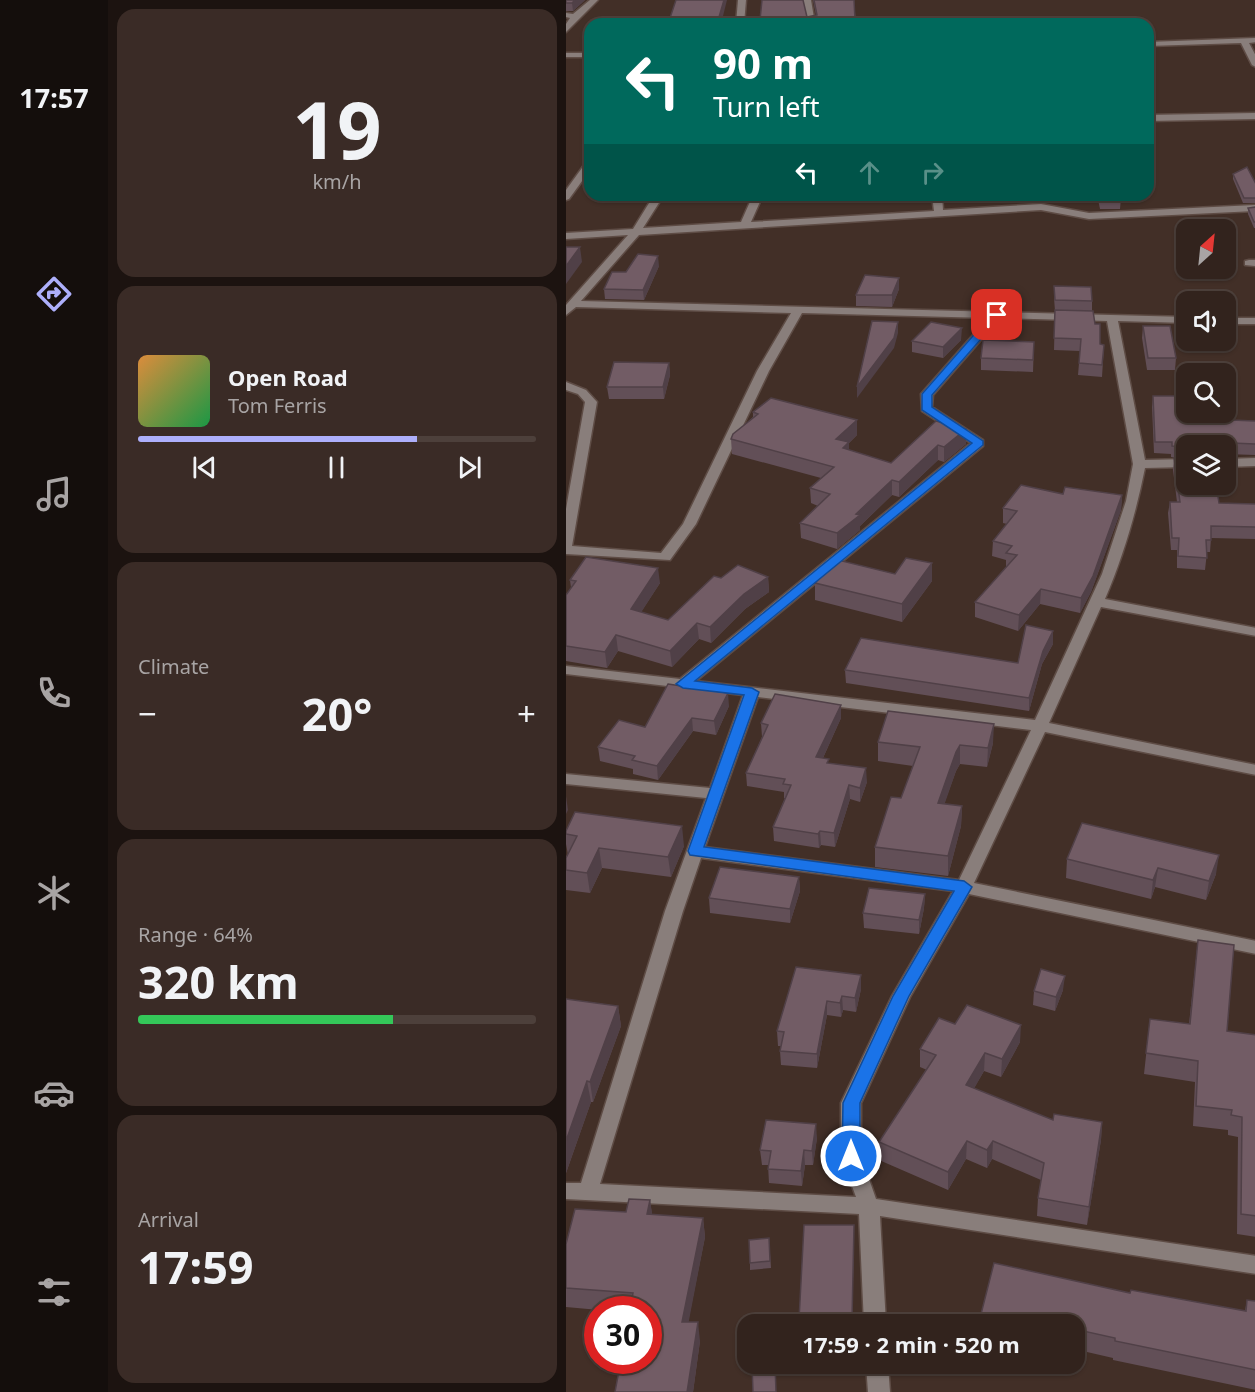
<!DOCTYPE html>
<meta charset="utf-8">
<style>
:root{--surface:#32231d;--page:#3a2b26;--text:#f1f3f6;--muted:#a8a4a4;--line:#4d403b;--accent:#adaffb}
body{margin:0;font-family:"Noto Sans",sans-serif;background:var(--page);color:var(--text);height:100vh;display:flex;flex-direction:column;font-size:22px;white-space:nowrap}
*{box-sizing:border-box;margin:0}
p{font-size:20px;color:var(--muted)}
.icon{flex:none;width:33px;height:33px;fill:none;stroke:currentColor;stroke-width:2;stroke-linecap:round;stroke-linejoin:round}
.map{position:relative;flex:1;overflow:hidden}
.details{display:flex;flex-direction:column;gap:9px;padding:9px;background:#1c1310;width:458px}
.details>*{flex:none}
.hud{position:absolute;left:18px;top:18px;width:570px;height:183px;border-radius:18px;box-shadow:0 2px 4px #0004,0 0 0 2px var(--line);background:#00695c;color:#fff;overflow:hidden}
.needle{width:39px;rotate:27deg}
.tools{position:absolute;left:610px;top:219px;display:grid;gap:12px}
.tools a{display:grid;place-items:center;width:60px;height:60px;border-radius:12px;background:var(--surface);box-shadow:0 2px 4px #0004,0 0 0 2px var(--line);font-size:30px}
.speed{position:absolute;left:18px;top:1296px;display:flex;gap:12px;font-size:30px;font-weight:700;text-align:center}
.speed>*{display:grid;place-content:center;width:78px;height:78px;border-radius:50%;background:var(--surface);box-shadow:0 2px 4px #0004,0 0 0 2px var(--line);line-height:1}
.speed .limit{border:9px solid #d22;background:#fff;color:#111}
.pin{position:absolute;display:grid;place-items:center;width:51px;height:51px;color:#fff;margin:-26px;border-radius:12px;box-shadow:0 3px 9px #0006}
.me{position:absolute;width:66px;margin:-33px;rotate:0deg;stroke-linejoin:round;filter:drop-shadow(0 0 4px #0008)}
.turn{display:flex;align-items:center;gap:21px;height:126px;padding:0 30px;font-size:27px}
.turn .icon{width:78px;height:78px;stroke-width:2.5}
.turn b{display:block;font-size:42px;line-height:51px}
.lanes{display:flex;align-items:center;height:57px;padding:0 30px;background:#0003;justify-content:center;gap:30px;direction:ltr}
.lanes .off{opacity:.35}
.big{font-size:45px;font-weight:700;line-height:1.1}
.details .card{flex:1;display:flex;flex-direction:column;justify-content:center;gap:9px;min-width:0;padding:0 21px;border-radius:18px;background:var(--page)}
.details .dial{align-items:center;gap:0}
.dial b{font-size:78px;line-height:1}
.song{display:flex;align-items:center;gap:18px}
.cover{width:72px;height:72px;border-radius:9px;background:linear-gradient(135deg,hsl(30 70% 55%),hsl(140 70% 35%))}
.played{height:6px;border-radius:3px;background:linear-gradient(90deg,var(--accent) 70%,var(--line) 70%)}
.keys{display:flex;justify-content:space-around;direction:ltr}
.heat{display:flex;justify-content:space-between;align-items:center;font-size:33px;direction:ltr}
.charge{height:9px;border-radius:4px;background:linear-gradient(90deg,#34c759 64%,var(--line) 0)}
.trip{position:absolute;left:171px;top:1314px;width:348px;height:60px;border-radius:18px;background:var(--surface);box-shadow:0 2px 4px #0004,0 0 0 2px var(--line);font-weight:700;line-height:60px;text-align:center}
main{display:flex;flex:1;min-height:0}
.dock{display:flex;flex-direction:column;width:108px;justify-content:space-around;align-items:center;background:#140e0c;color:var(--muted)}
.dock .icon{width:42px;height:42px}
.dock .on{color:var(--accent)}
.dock b{font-size:27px;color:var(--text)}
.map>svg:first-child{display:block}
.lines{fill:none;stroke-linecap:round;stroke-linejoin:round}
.minor-casing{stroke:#5e4c45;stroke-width:3}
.minor{fill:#897e7b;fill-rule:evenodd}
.wall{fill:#624f57}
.shaded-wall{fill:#504047}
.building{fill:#725c65;stroke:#504047;stroke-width:1.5}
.route{fill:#1a73e8;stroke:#114b97;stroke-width:1.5}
</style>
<main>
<nav class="dock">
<b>17:57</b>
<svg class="icon on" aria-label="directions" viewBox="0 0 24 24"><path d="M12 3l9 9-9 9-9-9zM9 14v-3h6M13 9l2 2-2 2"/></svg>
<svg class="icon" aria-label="music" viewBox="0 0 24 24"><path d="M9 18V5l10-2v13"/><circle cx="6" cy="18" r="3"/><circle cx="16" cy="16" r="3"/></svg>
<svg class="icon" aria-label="phone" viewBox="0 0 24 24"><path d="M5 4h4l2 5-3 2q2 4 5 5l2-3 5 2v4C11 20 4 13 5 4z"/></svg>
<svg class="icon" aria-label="climate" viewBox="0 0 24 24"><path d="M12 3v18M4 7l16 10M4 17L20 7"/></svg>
<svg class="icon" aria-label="car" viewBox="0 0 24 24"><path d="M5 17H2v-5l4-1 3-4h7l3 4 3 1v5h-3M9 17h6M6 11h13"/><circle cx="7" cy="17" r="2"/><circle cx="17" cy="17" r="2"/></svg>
<svg class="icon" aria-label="filters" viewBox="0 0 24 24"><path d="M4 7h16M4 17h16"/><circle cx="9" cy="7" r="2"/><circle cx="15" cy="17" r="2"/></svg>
</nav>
<section class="details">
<div class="card dial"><b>19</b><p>km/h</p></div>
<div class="card">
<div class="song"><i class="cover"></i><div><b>Open Road</b><p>Tom Ferris</p></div></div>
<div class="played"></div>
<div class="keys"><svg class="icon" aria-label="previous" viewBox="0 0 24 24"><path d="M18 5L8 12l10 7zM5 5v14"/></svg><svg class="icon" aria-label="pause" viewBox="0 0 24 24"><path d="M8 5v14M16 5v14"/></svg><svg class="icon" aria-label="next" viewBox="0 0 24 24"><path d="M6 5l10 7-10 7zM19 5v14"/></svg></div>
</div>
<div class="card"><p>Climate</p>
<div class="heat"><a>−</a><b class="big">20°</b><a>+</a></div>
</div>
<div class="card"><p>Range · 64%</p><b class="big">320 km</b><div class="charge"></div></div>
<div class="card"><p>Arrival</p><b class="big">17:59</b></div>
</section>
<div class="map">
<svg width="690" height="1392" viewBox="0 0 690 1392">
<rect width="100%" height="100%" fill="#422f27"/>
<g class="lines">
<defs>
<g id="minor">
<path d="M24 0H32L0 32V24L4 18 0 17V13L7 14Z"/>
<path d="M172 0H180L178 24H170Z"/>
<path d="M237 0H245L249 24H241Z"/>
<path d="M690 38V42L683 43 690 56V67L686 65 675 43 582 46V42Z"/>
<rect x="0" y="53" width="24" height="4"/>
<path d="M690 113V119L582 121V115Z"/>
<path d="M24 160V170L3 199 0 200V190L21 161Z"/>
<path d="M88 195H98L77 228 175 222 187 195H197L185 222 368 211 366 195H376L377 210 475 204 523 213 690 205V211L523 219 475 210 73 235 15 301 621 317V323L552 321 579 460 621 459V467L579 468C570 513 557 557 539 599L690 628V636L535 607 483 723 690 765V775L479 732 408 883 690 941V954L403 894 344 997 295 1103V1156L310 1199 690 1256V1274L314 1216 320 1324H298L293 1214 0 1199V1183H15L99 911 140 798 0 784V774L144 788 177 695 0 674V666L114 679 405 443 356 411 355 394 422 318 236 313 203 371 130 524 104 560 0 554V509L19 402 12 394 0 390V382L20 390 31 402 6 546 95 553 117 524 191 371 225 313 10 307 0 315V305L62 235 0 239V233L67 229ZM434 318 541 321 567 464 560 501 536 574 469 720 130 681 417 446V440L366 407 367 395ZM192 697 465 730 393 880 139 847ZM135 858 387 891 326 996 275 1103V1156L290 1197 34 1184 117 911Z"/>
<path d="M683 260H690V266L679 265V261Z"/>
<rect x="660" y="318" width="30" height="6"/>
<path d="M690 458V466L660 467V459Z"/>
<path d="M300 1364H322L324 1392H302Z"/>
</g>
</defs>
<!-- minor casing -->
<use href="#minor" class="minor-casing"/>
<!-- minor -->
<use href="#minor" class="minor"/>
</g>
<!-- wall -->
<g class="wall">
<path d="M0 0H19L7 11H0Z"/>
<path d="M247 0H288L290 24H194V20L241 17 250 15Z"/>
<path d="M582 100 584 103 583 113H582Z"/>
<path d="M667 174 690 184V203H677L667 179Z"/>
<path d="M531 195H554L555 198 554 209H534Z"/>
<path d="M690 207V228H688L682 214V208Z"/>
<path d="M93 266 78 300 39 299 38 289 60 272Z"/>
<path d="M333 278V289L326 307 290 306V295Z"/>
<path d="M488 286 526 301V311L534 344 538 345 536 377 512 375 514 351 488 350 489 311 488 298Z"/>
<path d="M577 326 610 358 609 370H581L576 338Z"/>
<path d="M395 340 377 358 346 352V341Z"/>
<path d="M468 342 467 372 415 370V358Z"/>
<path d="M103 363 104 375 98 399H43L41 387Z"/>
<path d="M587 396 624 416 665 420 690 421V455L660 454V446H621V484L653 503 690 504V539L645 538 644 552H641L639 570 611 568V550H605L602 513 604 502H611L607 470 608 458H611L605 457V454L588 453 586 407Z"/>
<path d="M187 412 291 435 283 443V450L325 463 370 421 400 444 378 462 372 460 333 497 326 495 294 526V530L271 549 235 538 234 523 252 506 245 503 244 488 255 478 166 454 165 439 187 417Z"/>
<path d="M497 494 556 495 555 510 525 592 514 613 474 604 452 631 409 617V602L440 568V560L426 556 427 541 441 524 437 523V508Z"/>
<path d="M366 563V581L336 622 249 600V583L329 574Z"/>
<path d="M202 577 203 592 179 609 145 643 133 639 106 667 52 651 41 668 0 661V595L5 588 4 580 94 583 75 612 102 620 155 578Z"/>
<path d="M487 631V644L476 664 463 711 280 683 279 670 452 663Z"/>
<path d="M163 706 150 735 127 731 92 780 67 774V769L34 761 32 747 79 727Z"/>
<path d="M275 718 257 758 263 764 301 782 294 802 284 799 269 847 255 845 253 848 208 841 207 827 219 798H218V792L181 786 180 773 196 737 195 723Z"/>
<path d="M312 742 427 743 421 767 394 764 390 771 378 804 396 806 395 826 382 876 309 867V847L335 798 347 766 312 761Z"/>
<path d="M0 831 118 846 105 877 36 868 24 893 0 890V858L2 855 0 844Z"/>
<path d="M501 859 650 874 640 900 589 887 585 899 500 878Z"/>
<path d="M233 877 234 891 224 923 144 913 143 898Z"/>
<path d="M359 894 358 908 353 934 298 928 297 913Z"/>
<path d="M632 940 661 1031 690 1035V1237L671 1234 672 1137 662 1135V1130L627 1126 629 1082 578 1074 584 1019 623 1024Z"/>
<path d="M295 975V989L290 1012 277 1010 275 1017 261 1015 251 1068 215 1065 214 1051 215 1046H212L211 1031Z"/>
<path d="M497 990 489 1011 467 1005 468 991Z"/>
<path d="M0 999 52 1006 55 1026 27 1102H25L0 1173Z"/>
<path d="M389 1024 454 1042 435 1077 418 1071 408 1088 487 1120 536 1122 535 1140 521 1225 471 1216 472 1198 475 1180 426 1159 421 1168 400 1159 382 1190 313 1160V1142L361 1070 354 1067V1049Z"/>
<path d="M251 1138 247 1165H239L236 1186 203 1183 202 1165H196L194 1150Z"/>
<path d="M84 1200 86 1215 137 1218 139 1237 122 1322 134 1341 127 1392H49L82 1310H33L0 1307V1244Z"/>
<path d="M203 1238 205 1268 184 1270V1263Z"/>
<path d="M288 1239 286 1324H233V1320Z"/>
<path d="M564 1293 679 1311 681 1300 690 1301V1390L547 1360V1358L508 1349V1324H413V1322Z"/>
</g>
<!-- shaded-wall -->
<g class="shaded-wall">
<path d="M9 0H19L7 11 6 3Z"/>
<path d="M158 0H161L155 24H151Z"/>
<path d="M14 247 16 262 0 284V266Z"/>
<path d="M92 256 93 266 78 300 77 290Z"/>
<path d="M333 278V289L326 307V295Z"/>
<path d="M332 322V333L328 348 291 398V387Z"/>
<path d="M396 328 395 340 377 358V347Z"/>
<path d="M103 363 104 375 98 399 97 387Z"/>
<path d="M291 420V435L283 443V457L270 439Z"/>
<path d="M400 429V444L378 462V447Z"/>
<path d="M372 445V460L333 497V482Z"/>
<path d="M326 480V495L294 526V530L271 549V533Z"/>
<path d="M556 495 555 510 525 592 514 613 515 598Z"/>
<path d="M366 563V581L336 622V604Z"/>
<path d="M92 568 94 583 67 625 65 609Z"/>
<path d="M202 577 203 592 179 609 145 643 144 627 178 594Z"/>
<path d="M475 589 474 604 452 631 453 615Z"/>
<path d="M131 623 133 639 106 667 104 651Z"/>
<path d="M487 631V644L476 664 463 711V698L477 651Z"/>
<path d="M50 635 52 651 41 668 39 652Z"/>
<path d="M162 693 163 706 150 735 148 721Z"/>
<path d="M275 705V718L251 771 250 757Z"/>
<path d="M126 718 127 731 92 780 91 766Z"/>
<path d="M428 724 427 743 421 767 422 748Z"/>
<path d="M394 745V764L390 771 372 823V803L390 752Z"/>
<path d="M300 768 301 782 294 802V788Z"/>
<path d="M283 785 284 799 269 847 268 833Z"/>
<path d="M0 796 2 810 0 814Z"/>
<path d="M396 806 395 826 382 876V856Z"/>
<path d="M116 826 118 846 105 877 102 857Z"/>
<path d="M254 831 255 845 253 848 252 834Z"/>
<path d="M33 848 36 868 24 893 21 873Z"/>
<path d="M653 855 650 874 640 900 643 881Z"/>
<path d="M592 868 589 887 585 899 587 880Z"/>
<path d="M233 877 234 891 224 923V909Z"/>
<path d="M359 894 358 908 353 934V920Z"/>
<path d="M295 975V989L290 1012 289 998Z"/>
<path d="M499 976 497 990 489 1011 490 997Z"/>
<path d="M276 996 277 1010 275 1017 274 1003Z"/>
<path d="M261 1001V1015L251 1068V1054Z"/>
<path d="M52 1006 55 1026 27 1102 24 1082Z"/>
<path d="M455 1025 454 1042 435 1077 436 1059Z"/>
<path d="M419 1053 418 1071 400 1103V1085Z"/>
<path d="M21 1081 25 1102 0 1173V1141Z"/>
<path d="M536 1122 535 1140 521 1225 523 1207Z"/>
<path d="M250 1124 251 1138 247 1165 246 1151Z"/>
<path d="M401 1141 400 1159 382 1190V1172Z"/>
<path d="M427 1141 426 1159 421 1168V1150Z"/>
<path d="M238 1150 239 1165 236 1186 235 1171Z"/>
<path d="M84 1200 87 1220 81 1214Z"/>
<path d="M137 1218 139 1237 119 1341 116 1322Z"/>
<path d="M132 1322 134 1341 127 1392H121Z"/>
</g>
<!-- building -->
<g class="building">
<path d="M0 0H9L6 3H0Z"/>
<path d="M110 0H158L151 24H102Z"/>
<path d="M196 0H237L241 17 251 15 248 0H288L289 20H194Z"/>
<path d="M681 167 690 184V198H678L667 174Z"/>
<path d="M534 195H554L555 198H534Z"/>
<path d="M690 207V222H688L682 208Z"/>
<path d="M0 247H14L0 266Z"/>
<path d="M72 254 92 256 77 290 38 289 46 272H60Z"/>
<path d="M299 275 333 278 326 295H290Z"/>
<path d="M488 286 525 287 526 301 489 300Z"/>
<path d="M489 310 527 311 529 324H534V344L538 345 536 365 513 363 515 339 488 338Z"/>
<path d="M306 321 332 322 328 338 291 387Z"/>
<path d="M365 322 396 328 377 347 346 341Z"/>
<path d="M577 326H604L610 358H582Z"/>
<path d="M417 340 468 342 467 360 415 358Z"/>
<path d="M48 362 103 363 97 387H41Z"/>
<path d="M587 396H620L621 403V412H623L624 416 663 415 665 420 690 421V444L643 442V446H621V447L606 446V442H589Z"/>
<path d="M205 398 291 420 270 439 283 442 277 448 325 463 370 421 400 429 378 447 372 445 333 482 326 480 290 514 294 515 271 533 234 523 264 494 244 488 268 467 165 439 167 434 192 414 187 412Z"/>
<path d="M621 457V484H650L653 503 690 504V527L645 526V540H640L641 558 612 556 613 538H606L604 502H614L608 458Z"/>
<path d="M455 485 497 494 499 487 556 495 527 576 515 598 475 589 453 615 409 602 451 555 440 553 446 546 427 541 451 511 437 508Z"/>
<path d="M20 557 92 568 65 609 102 620 148 576 155 578 172 565 202 577 178 594 144 627 131 623 104 651 50 635 39 652 0 646V595L10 581 4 580Z"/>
<path d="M340 558 366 563 336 604 249 583 268 559 329 574Z"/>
<path d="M460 625 487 631 477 651 463 698 279 670 295 638 452 663Z"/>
<path d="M102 684 162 693 148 721 126 718 91 766 66 760 69 756 32 747 53 720 79 727Z"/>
<path d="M209 694 275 705 250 757 263 759 261 763 300 768 294 788 283 785 268 833 254 831 252 834 207 827 225 785 217 784 219 779 180 773 202 725 195 723Z"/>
<path d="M322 711 428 724 422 748 394 745 390 752 372 803 396 806 382 856 309 847 325 797 335 798 354 747 312 742Z"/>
<path d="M9 812 116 826 102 857 33 848 21 873 0 870V858L11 836 0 834V831Z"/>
<path d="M516 823 653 855 643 881 592 868 587 880 501 859Z"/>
<path d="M154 867 233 877 224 909 143 898Z"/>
<path d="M303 888 359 894 353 920 297 913Z"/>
<path d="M632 940 668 945 661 1031 690 1035V1216L675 1214 676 1117 665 1115 666 1110 630 1106 632 1061 580 1053 584 1019 624 1024Z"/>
<path d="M230 967 295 975 289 998 276 996 274 1003 261 1001 251 1054 214 1051 218 1032 211 1031Z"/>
<path d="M475 969 499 976 490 997 468 991Z"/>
<path d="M0 999 52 1006 24 1082 21 1081 0 1141Z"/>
<path d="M401 1005 455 1025 436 1059 419 1053 400 1085 487 1120 488 1114 536 1122 523 1207 472 1198 478 1163 427 1141 421 1150 401 1141 382 1172 313 1142 370 1055 354 1049 373 1018 389 1024Z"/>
<path d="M200 1120 250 1124 246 1151 238 1150 235 1171 202 1169 205 1151 194 1150Z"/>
<path d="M63 1199 84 1200 81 1214 137 1218 116 1322H132L121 1392H49L55 1360H82V1310H64L67 1293 0 1288V1244L9 1209 60 1212Z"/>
<path d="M238 1225H288L286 1320H233Z"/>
<path d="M203 1238 204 1261 184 1263 183 1240Z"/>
<path d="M428 1263 564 1293 565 1290 680 1311 681 1300 690 1301V1370L549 1341V1338L508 1329V1324H490L468 1320 467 1324H424L413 1322Z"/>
<path d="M186 1364H209L210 1392H187Z"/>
</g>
<!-- route -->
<path class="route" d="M427 313 436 315 366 395V407L417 441V445L129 681 186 688 193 692 138 847 398 881 406 887 343 996 294 1103V1156L291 1161 285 1163 279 1161 276 1156 277 1103 327 996 388 891 124 855 122 851 178 695 117 688 110 684 406 443 356 410V394Z"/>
</svg>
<div class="tools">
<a><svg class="needle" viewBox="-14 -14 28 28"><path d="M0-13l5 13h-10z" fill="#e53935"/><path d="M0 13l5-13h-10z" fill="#a8a4a4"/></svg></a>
<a><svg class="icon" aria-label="sound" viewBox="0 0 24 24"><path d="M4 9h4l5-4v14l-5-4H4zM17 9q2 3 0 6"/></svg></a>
<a><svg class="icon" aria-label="search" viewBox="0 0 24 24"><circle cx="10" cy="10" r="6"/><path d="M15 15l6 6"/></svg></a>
<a><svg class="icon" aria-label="layers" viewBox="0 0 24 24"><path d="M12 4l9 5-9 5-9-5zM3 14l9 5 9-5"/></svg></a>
</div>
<div class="speed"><div class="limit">30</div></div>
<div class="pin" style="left:431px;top:315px;background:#d93025"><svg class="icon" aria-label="arrive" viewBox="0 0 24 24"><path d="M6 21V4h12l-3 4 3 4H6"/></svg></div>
<svg class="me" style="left:285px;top:1156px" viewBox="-20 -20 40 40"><circle r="17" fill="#1a73e8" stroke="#fff" stroke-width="3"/><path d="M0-11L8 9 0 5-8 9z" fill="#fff"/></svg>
<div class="trip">17:59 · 2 min · 520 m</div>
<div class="hud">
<div class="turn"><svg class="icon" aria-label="left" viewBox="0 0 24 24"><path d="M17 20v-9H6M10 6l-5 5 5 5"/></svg><div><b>90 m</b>Turn left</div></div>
<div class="lanes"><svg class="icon" aria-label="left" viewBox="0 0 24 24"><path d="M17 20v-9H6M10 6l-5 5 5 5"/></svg><svg class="icon off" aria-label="ahead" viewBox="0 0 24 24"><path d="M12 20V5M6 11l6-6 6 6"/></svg><svg class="icon off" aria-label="right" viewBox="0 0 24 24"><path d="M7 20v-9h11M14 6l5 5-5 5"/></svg></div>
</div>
</div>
</main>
